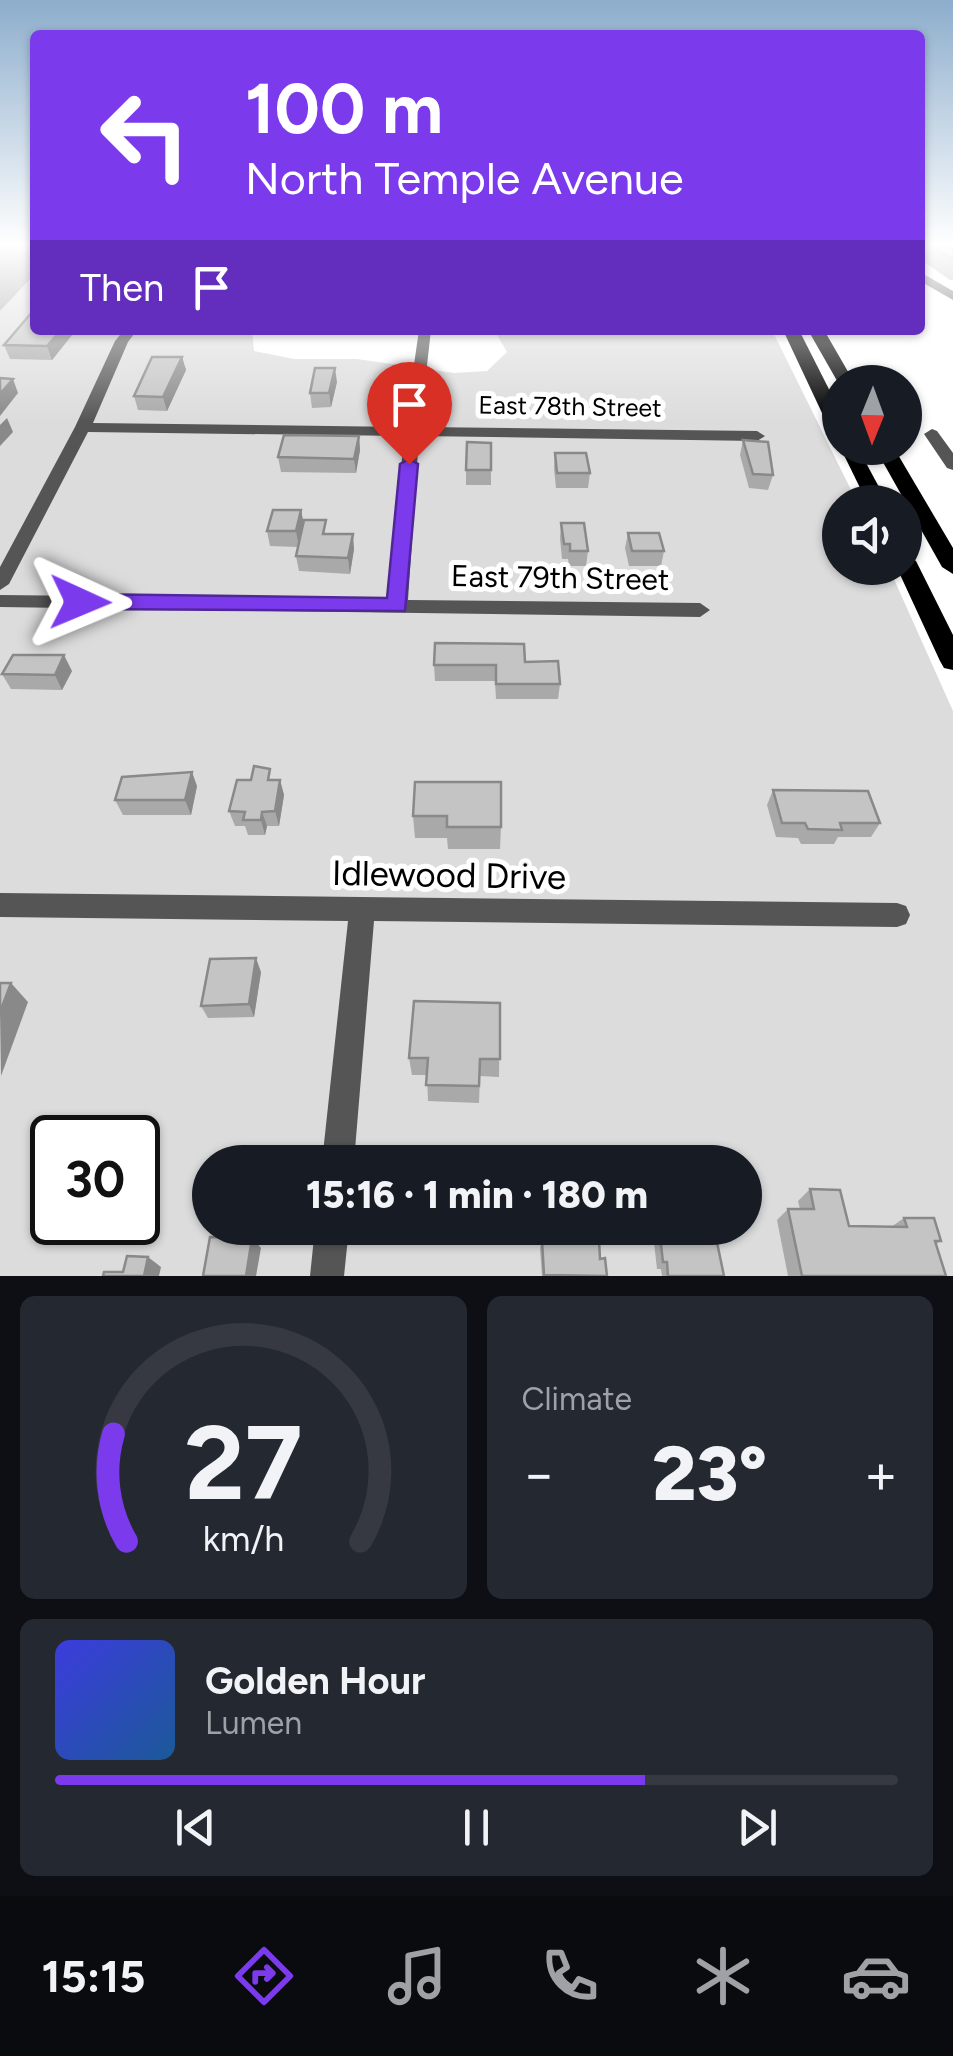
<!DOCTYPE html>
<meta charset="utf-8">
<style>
:root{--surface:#171b24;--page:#242831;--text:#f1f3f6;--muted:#9ea1a6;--line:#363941;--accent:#7c3aed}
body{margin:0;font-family:Figtree,sans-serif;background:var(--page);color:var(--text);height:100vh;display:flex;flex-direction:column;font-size:38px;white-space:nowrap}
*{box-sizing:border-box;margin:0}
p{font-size:32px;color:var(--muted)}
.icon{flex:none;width:55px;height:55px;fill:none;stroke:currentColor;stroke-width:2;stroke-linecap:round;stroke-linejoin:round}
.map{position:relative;height:1276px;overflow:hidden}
.panel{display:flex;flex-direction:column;gap:20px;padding:20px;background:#0d0f14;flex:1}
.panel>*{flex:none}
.hud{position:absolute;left:30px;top:30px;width:895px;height:305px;border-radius:10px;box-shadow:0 2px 8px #0004;background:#7c3aed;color:#fff;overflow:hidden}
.needle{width:65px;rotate:181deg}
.controls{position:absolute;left:822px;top:365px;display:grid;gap:20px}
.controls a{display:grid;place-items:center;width:100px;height:100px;border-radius:50%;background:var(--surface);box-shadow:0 2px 8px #0004;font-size:50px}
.speed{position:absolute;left:30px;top:1115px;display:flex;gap:20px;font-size:50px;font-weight:700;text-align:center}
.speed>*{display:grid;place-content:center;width:130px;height:130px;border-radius:50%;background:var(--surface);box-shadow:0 2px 8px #0004;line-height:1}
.speed .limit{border:5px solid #111;border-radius:15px;background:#fff;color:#111}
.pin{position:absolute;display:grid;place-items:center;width:85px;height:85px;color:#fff;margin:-102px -42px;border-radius:50% 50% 50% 0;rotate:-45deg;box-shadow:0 0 10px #0007}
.pin .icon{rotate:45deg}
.me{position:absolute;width:110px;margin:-55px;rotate:91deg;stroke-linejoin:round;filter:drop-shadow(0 0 8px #0008)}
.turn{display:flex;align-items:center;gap:35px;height:210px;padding:0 50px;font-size:45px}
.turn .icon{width:130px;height:130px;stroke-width:2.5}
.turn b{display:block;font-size:70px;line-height:85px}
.then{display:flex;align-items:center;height:95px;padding:0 50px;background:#0003;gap:20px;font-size:38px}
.big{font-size:75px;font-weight:800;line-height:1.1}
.panel .tile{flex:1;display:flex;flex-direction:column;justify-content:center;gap:15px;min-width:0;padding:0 35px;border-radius:15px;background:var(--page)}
.panel .dial{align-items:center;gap:0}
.dial svg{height:260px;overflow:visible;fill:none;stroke:var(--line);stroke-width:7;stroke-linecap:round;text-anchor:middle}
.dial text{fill:var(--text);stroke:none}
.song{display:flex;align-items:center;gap:30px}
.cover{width:120px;height:120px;border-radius:15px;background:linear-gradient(135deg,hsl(240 70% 55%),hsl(210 70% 35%))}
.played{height:10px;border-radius:5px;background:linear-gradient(90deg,var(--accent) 70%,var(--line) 70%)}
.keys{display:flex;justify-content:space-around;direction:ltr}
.heat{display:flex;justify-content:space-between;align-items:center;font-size:55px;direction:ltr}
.panel .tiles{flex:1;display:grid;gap:20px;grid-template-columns:1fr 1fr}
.tile:last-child{grid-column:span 2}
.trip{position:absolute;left:192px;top:1145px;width:570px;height:100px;border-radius:50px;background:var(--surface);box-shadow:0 2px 8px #0004;font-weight:800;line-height:100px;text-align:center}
.tab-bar{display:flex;height:160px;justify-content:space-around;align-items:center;background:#090b0e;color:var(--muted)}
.tab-bar .icon{width:70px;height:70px}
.tab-bar .current{color:var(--accent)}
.tab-bar b{font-size:45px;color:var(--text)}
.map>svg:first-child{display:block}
.green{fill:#dcdcdc;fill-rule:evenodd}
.water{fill:#a3a3a3}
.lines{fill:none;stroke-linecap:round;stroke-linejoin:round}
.street{fill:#555;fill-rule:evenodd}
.primary{fill:#000;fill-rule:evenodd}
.wall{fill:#a9a9a9}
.shaded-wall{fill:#898989}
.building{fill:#c4c4c4;stroke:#898989;stroke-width:2.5}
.route{fill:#7c3aed;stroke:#51269a;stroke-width:2.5}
.labels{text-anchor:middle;stroke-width:10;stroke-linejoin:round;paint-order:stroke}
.far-street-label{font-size:25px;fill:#000;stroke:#fff}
.street-label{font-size:30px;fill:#000;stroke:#fff}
.near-street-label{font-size:35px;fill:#000;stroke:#fff}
</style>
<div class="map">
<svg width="953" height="1276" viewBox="0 0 953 1276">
<rect width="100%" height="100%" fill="#fff"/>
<!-- green -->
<path class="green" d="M35 274V330H252L254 351 294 359H357L454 373 487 371 507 352 494 330H772L857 502H840V568H889L953 711V1276H0V311ZM52 1138H138V1222H52ZM210 1162H745V1228H210Z"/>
<!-- water -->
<path class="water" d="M0 244H35V274L0 311Z"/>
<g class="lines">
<!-- street -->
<g class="street">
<path d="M920 272 953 291V300L920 281Z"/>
<path d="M124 330H137L128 342 93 423 405 427 419 330H431L420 427 757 431 765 436 757 441 419 436 408 600 700 603 710 610 700 617 0 607V595L389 599 404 436 88 432 9 584 0 590V567L75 427 115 341Z"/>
<path d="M932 429 937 431 953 453V470L947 468 924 434Z"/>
<path d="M0 893 897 903 906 906 910 915 906 924 897 927 374 921 354 1162H322L348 921 0 917Z"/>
<path d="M315 1228H349L344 1276H310Z"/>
</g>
<!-- primary -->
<g class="primary">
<path d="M783 330H799L840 411V436L830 430Z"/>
<path d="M808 330H824L854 382H840V386Z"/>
<path d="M840 447 858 448 887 502H867Z"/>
<path d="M875 448H894L953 548V574L942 567Z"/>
<path d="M905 554 916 561 953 635V670L944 668 940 661 897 568H905Z"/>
</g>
</g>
<!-- wall -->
<g class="wall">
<path d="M920 244H953V280H950L920 259Z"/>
<path d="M35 330H76L52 360 10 359 4 345Z"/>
<path d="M182 357 186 370 167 411 138 410 134 396Z"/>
<path d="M337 382 331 407 312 408 310 393Z"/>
<path d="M359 436 360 450 356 473 281 472 278 457Z"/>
<path d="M743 440 773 475 768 490 749 488 740 455Z"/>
<path d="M491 443V485H466V470Z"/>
<path d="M555 453 590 473 588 488H556L554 468Z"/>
<path d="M301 510 303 522 328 534 354 549 350 574 299 571 296 556 298 547 270 546 267 531Z"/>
<path d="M561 523 588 551 586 566H569L568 559H562L560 538Z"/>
<path d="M628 533 664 551 661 566H629L625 548Z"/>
<path d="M525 662 560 684 558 699H496L495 681H435L434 665Z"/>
<path d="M72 671 62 690 11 689 2 674Z"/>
<path d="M273 780H280L284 795 279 826H267L265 835H248L245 826H235L229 811Z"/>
<path d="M415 782 501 827 500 849H448L447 838H415L413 816Z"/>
<path d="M197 786 191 815H123L115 800Z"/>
<path d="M773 790 880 823 871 837H838L834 844H801L798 838 776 837 767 805Z"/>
<path d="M261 972 254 1017 208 1018 201 1006Z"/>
<path d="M500 1003 499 1077 480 1076 479 1103 428 1101 427 1075H412L409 1058Z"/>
<path d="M810 1189 849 1226 891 1227 904 1218 941 1241 936 1244 946 1276H788L777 1220 788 1209H800L798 1201Z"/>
<path d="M656 1228H714L724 1276H662L661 1269H657L653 1233Z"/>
<path d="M542 1240 600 1259 607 1276H542L540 1248Z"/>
</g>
<!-- shaded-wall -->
<g class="shaded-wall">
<path d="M61 330H76L52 360 47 346Z"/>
<path d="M182 357 186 370 167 411 163 397Z"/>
<path d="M335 368 337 382 331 407 329 393Z"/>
<path d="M13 379 18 393 0 416V394Z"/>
<path d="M7 418 13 432 0 446V425Z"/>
<path d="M359 436 360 450 356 473 354 459Z"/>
<path d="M301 510 304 525 299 547 296 531Z"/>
<path d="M353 534 354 549 350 574 348 558Z"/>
<path d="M64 655 72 671 62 690 55 675Z"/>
<path d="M192 772 197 786 191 815 185 800Z"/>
<path d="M280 780 284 795 279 826 275 811Z"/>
<path d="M262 812 267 826 265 835 261 820Z"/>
<path d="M256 958 261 972 254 1017 249 1004Z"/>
<path d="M11 983 28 1002 1 1076 0 1012Z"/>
<path d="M252 1238 261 1248 256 1276H246Z"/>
<path d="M148 1257 161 1267 159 1276H143Z"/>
</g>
<!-- building -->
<g class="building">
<path d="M928 244H953V260Z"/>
<path d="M33 311H35V330H61L47 346 4 345Z"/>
<path d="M152 357H182L163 397 134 396Z"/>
<path d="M315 368H335L329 393H310Z"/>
<path d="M0 378 13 379 0 394Z"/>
<path d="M284 435 359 436 354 459 278 457Z"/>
<path d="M743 440 768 442 773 475 753 474Z"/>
<path d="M467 442 491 443V470H466Z"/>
<path d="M555 453H586L590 473H557Z"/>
<path d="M273 510H301L296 531H267Z"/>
<path d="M304 520H326L323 534H353L348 558 296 556Z"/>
<path d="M561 523H584L588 551H570V544H564Z"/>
<path d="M628 533H659L664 551H632Z"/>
<path d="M435 643 524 644 525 662 558 661 560 684H496V665H434Z"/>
<path d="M13 655H64L55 675 2 674Z"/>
<path d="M254 766 270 769 268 780H280L275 811 262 812 261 820H243L245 812 229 811 237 780H251Z"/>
<path d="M192 772 185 800H115L122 777Z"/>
<path d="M415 782H501V827H447V816H413Z"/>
<path d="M773 790 868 791 880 823H840L842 830 808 829 805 823H782Z"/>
<path d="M256 958 249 1004 201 1006 210 959Z"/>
<path d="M0 983H11L0 1012Z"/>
<path d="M414 1001 500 1003V1059H480L479 1086 426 1085 428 1058H409Z"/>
<path d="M810 1189 840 1190 849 1226 907 1227 904 1218H934L941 1241H935L946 1276H802L788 1209H814Z"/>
<path d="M659 1228H714L724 1276H668L667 1262H663Z"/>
<path d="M210 1237 252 1238 246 1276H203Z"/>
<path d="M599 1239 600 1259 605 1258 607 1276 544 1275 542 1240Z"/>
<path d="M127 1256 148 1257 144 1276H103L104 1272H123Z"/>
</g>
<!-- sky -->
<linearGradient id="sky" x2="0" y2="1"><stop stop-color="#8cadcc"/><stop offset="0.58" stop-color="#fff"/><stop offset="1" stop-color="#fff" stop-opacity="0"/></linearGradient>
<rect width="953" height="422" fill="url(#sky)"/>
<!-- route -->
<path class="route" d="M409 459 418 464 405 611 80 609 69 602 80 594 387 598 400 464Z"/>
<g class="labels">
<!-- far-street labels -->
<g class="far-street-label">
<text transform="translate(570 406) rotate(1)" y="9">East 78th Street</text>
</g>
<!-- street labels -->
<g class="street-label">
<text transform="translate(560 578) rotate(1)" y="10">East 79th Street</text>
</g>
<!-- near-street labels -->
<g class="near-street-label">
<text transform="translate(449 875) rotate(1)" y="12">Idlewood Drive</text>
</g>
</g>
</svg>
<div class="controls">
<a><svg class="needle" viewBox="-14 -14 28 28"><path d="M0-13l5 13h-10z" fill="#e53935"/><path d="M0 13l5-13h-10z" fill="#9ea1a6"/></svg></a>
<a><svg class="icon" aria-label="sound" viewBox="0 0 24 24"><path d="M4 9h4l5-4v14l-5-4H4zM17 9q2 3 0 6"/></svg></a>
</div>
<div class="speed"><div class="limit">30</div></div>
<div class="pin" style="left:409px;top:464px;background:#d93025"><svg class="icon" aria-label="arrive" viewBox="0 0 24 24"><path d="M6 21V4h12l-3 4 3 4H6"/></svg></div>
<svg class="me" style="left:80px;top:602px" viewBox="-20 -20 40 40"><path d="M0-17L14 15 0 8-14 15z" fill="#7c3aed" stroke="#fff" stroke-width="4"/></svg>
<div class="trip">15:16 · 1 min · 180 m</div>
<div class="hud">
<div class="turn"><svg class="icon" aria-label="left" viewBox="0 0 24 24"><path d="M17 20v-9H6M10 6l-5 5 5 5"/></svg><div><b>100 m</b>North Temple Avenue</div></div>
<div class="then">Then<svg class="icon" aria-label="arrive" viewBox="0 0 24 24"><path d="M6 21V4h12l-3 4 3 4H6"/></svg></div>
</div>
</div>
<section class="panel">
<div class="tiles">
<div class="tile dial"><svg viewBox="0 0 100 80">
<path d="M14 69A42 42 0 1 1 86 69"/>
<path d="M14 69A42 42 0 0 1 10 36" stroke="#7c3aed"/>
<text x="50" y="56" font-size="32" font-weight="700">27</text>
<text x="50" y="72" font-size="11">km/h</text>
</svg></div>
<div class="tile"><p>Climate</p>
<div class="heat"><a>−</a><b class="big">23°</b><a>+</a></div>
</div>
<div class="tile">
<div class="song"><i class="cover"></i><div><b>Golden Hour</b><p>Lumen</p></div></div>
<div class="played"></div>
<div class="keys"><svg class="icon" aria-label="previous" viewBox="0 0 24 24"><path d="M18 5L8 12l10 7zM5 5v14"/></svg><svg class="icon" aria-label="pause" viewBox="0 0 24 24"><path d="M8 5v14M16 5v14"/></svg><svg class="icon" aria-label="next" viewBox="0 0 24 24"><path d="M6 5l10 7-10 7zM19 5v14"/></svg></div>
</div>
</div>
</section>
<nav class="tab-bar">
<b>15:15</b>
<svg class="icon current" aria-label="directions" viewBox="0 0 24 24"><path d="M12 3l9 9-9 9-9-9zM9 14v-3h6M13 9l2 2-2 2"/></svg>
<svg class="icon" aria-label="music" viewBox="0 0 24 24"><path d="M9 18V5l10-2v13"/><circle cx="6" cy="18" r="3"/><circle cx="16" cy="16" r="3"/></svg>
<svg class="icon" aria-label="phone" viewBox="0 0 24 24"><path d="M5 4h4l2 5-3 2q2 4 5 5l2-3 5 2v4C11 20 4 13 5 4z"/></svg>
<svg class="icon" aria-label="climate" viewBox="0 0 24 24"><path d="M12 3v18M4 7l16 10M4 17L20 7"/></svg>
<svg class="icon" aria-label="car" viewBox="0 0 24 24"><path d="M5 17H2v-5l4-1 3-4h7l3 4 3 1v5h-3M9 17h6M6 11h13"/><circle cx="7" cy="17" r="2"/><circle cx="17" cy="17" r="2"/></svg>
</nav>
